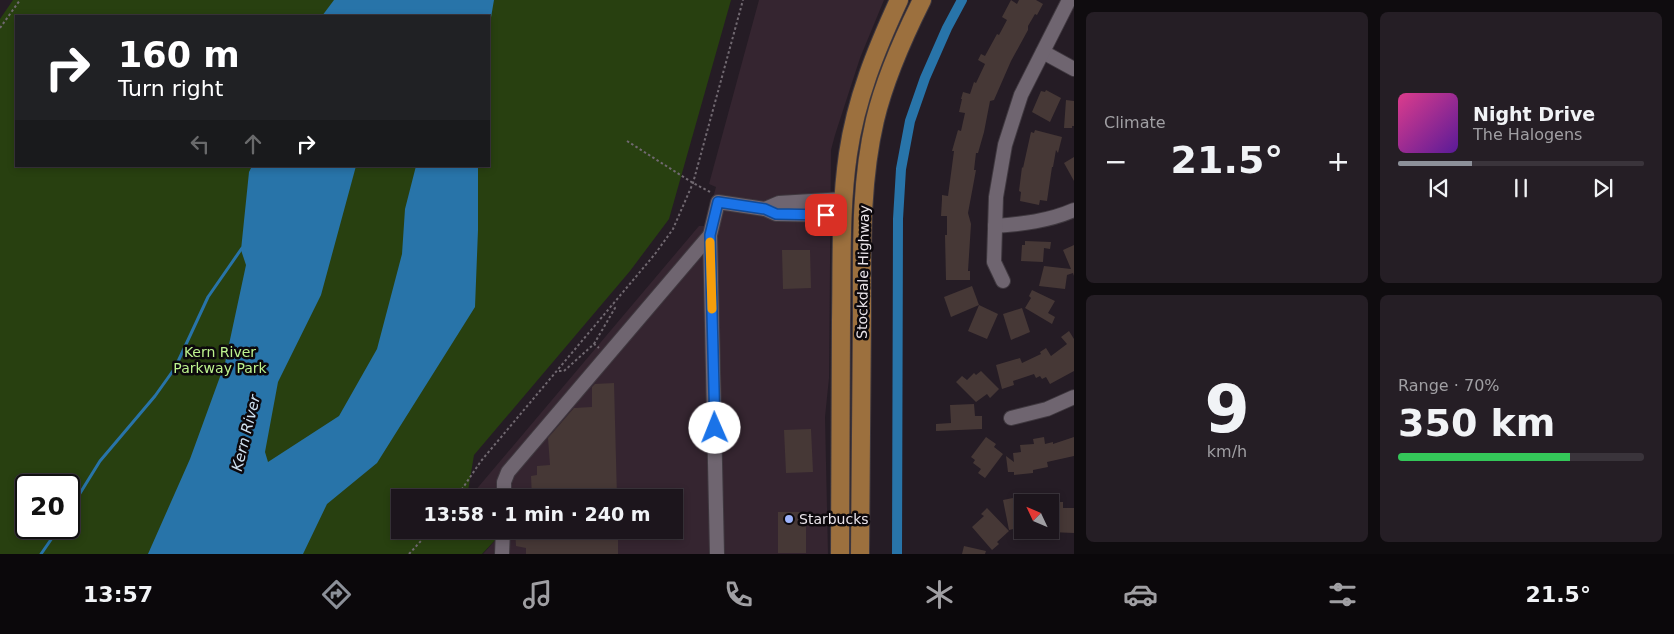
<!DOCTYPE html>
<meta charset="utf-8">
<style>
:root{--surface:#1c151c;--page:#251e25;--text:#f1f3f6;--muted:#a09fa3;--line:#3a343b;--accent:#8c9099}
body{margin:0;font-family:"DejaVu Sans",sans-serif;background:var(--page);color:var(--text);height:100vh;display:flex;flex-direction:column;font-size:19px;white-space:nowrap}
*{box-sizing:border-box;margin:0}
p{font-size:16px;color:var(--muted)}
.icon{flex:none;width:28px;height:28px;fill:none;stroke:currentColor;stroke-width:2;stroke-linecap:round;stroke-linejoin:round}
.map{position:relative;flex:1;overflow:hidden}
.panel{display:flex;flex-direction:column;gap:12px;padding:12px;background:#0f0c0f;width:600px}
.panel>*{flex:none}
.guide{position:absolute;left:15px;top:15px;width:475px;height:152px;border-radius:0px;box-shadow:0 2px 8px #0003,0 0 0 1px var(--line);background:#202124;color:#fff;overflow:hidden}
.needle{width:32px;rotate:314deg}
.controls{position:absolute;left:1014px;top:494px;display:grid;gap:10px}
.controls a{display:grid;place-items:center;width:45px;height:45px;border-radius:0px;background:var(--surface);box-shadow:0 2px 8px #0003,0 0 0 1px var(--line);font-size:25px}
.speed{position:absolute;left:15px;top:474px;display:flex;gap:10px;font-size:25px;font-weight:700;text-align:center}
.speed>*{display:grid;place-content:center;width:65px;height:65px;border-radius:50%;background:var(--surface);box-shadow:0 2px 8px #0003,0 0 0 1px var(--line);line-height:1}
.speed .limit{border:2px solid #111;border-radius:8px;background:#fff;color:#111}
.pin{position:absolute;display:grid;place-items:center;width:42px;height:42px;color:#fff;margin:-21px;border-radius:10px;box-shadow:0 2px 8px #0006}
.me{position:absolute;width:55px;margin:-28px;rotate:359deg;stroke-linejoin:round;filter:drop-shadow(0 0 4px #0008)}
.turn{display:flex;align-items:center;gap:18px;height:105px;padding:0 20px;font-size:22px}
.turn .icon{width:65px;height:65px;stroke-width:2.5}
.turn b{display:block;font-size:35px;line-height:42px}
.lanes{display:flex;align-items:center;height:48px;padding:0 20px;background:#0003;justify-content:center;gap:25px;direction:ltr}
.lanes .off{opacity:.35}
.big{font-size:38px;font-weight:800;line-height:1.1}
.panel .widget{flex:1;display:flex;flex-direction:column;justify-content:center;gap:8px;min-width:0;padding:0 18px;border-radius:8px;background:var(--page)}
.panel .dial{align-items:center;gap:0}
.dial b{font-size:65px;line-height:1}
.song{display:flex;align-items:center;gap:15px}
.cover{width:60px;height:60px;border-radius:8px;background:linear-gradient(135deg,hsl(330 70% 55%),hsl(270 70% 35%))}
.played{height:5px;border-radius:2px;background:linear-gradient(90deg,var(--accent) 30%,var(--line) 30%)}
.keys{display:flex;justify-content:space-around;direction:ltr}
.heat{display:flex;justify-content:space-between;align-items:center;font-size:28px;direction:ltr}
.charge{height:8px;border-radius:4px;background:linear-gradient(90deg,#34c759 70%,var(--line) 0)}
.panel .tiles{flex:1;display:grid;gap:12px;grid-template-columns:repeat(2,1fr)}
.trip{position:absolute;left:391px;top:489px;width:292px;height:50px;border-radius:0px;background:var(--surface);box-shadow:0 2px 8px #0003,0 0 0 1px var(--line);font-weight:800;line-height:50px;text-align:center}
.tabs{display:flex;height:80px;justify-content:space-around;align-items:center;background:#0b080b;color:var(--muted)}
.tabs .icon{width:35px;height:35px}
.tabs .selected{color:var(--accent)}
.tabs b{font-size:22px;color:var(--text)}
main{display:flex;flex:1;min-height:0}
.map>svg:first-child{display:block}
.commercial{fill:#352530}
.green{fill:#284010;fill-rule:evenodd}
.water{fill:#2874a9}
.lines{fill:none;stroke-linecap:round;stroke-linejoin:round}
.stream{stroke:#2874a9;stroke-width:3}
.canal{stroke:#2874a9;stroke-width:10}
.building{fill:#463836}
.minor-casing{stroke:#3f383f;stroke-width:16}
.major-casing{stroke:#3f383f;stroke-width:20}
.path{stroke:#716971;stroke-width:2;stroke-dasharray:2.5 2.5;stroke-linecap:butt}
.minor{stroke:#6f6570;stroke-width:14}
.major{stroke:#9c703e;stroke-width:18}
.route-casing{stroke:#114b97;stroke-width:12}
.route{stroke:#1a73e8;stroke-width:9}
.slow{stroke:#f59e0b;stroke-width:9}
.poi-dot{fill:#9db4fd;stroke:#0c080c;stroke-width:2}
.labels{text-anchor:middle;stroke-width:5;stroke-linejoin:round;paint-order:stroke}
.street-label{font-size:14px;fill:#ebe5eb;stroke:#0c080c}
.park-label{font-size:14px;fill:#bdf38e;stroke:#0c080c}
.poi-label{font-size:14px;fill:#ebe5eb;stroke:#0c080c;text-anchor:start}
.water-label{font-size:15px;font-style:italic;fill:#d0e2f1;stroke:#0c080c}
</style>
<main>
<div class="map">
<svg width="1074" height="554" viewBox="0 0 1074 554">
<rect width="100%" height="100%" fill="#251c25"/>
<!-- commercial -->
<path class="commercial" d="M759 0H884L860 58 835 135 831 150 829 378 825 417 828 554H483L500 535 496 530H675V498H469L699 226H705L716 187 709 184Z"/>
<!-- green -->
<path class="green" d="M13 0H731L669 219 630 271 474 455 467 497 400 498V530H495L500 535 482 554H0V19ZM16 16H489V166H16ZM26 485H69V528H26Z"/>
<!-- water -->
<g class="water">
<path d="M334 0H494L489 29V16H322Z"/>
<path d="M252 166H356L321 295 278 382 265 452 268 462 339 416 377 349 402 254 405 209 416 166H478V230L475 307 377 463 327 504 303 554H148L190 459 225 363 246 265 241 250 249 172Z"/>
</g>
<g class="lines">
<!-- stream -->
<g class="stream">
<path d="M69 511 100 461 155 396 175 368 208 297 242 248"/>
<path d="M41 554 59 528"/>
</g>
<!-- canal -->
<path class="canal" d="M897 554 898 219 901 169 910 121 925 78 947 28 962 0"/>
</g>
<!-- building -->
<g class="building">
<path d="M1011 0 1017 4 1019 0H1036L1043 4 1037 15 1035 14 1028 26V30L1011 61 994 100 990 101 984 132 978 153H976L974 170H976L968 213 971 224 968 271H970V280H946L945 235H947V216H941L942 199V195L948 196 954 151H952L958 130 961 131 965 113 959 112 962 99H961L963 92 970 94 974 82 976 83 985 64 978 60 981 54 985 56 997 34 999 35 1007 20 1002 17Z"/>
<path d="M1046 90 1061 98 1050 122 1032 112 1041 91 1045 92Z"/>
<path d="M1066 100 1074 101V126H1072V128H1064Z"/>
<path d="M1035 130 1062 137 1058 153 1056 150 1053 167H1052L1047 201 1040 200 1039 205 1020 201 1021 192 1019 191 1022 167 1023 168 1031 132 1034 133Z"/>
<path d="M1074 157V181L1064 163Z"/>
<path d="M1025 241 1051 242 1050 249 1044 248 1043 262 1021 261 1022 245H1025Z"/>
<path d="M1074 245V276L1073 273 1067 275 1065 289 1039 286 1044 266 1071 269 1063 250Z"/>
<path d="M782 250H810L811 288 783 289Z"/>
<path d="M972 286 979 305 951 317 944 297Z"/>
<path d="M1032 290 1055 301 1048 313 1055 317 1052 324 1025 308 1031 298 1029 296Z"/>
<path d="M979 305 998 314 987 339 968 331Z"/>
<path d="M1022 308 1030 332 1011 340 1003 314Z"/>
<path d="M1069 331 1074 339V371L1050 384 1046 377 1042 379 1040 376 1036 378 1034 374 1013 381 1014 385 1002 389 996 365 1020 358 1022 363 1041 354 1040 352 1046 348 1051 356 1067 344 1061 337Z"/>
<path d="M981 371 999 389 990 398 987 394 976 402 956 382 962 376 967 380 974 373 976 375Z"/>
<path d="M614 383 617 498H532L531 476 537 475V466L550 465 548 438 574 408 592 407V387L595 384Z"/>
<path d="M974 404 975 416H982V429L936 431V424L951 423 950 405Z"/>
<path d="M811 429 813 472 786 473 784 430Z"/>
<path d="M986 437 996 444 994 447 1003 454 985 478 978 473 981 469 973 463 975 460 971 457Z"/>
<path d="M1044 437 1045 444 1053 442V444L1074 437V456L1047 462 1048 467 1033 470V473L1014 475V472H1008L1006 456 1014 462 1013 453 1021 452 1020 445 1034 444 1033 439Z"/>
<path d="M1013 498 1014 504 1022 502V527L1009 530 1003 500Z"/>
<path d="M1050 502H1063V508H1074V533L1050 532Z"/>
<path d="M987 508 1009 531 997 542 999 544 992 550 972 527 984 516 981 514Z"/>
<rect x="778" y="512" width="28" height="41"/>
<path d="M515 530H618V554H526V548L516 546Z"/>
<path d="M964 546 986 551 985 554H962Z"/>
</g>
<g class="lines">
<defs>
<g id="minor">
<path d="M1043 52 1074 69"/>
<path d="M765 209 779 203 844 199"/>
<path d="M995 226C1022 224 1049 221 1074 210"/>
<path d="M1003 281 994 262 996 197 1005 145 1021 95 1069 0"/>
<path d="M1011 418 1047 409 1074 397"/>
<path d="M504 498V482L508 472 710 235"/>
<path d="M502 554 503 530"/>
<path d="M717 554 710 235 718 202 765 209 776 214 843 215"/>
</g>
<g id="major">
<path d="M840 554C841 476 841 398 841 320 842 265 840 208 848 154 856 99 876 50 899 0"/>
<path d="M860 554C861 474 861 395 862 315 862 250 860 184 875 120 885 78 903 38 922 0"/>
</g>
</defs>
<!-- minor casing -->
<use href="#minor" class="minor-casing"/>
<!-- major casing -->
<use href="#major" class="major-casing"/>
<!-- path -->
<g class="path">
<path d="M0 28 20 0"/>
<path d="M627 141 693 183 712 193"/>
<path d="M594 344 615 308 613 305"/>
<path d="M559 371H564L594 344 599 348"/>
<path d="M456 498 481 461 655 254 673 229 693 183 743 0"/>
<path d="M409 554 431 530"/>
</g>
<!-- minor -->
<use href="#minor" class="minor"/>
<!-- major -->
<use href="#major" class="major"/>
</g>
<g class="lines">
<defs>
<path id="route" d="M715 428 710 235 718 202 765 209 776 214 826 215"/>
</defs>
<!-- route casing -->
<use href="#route" class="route-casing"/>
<!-- route -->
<use href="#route" class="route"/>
<!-- slow -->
<path class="slow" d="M710 242 712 309"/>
</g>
<!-- markers -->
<circle class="poi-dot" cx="789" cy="519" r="5"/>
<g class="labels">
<!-- street labels -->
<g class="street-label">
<text transform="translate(863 272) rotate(-89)" y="5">Stockdale Highway</text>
</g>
<!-- park labels -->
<g class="park-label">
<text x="220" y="357">Kern River<tspan x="220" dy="16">Parkway Park</tspan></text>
</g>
<!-- poi labels -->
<g class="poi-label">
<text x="799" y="524">Starbucks</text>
</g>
<!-- water labels -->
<g class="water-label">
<text transform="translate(246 433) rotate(-76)" y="5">Kern River</text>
</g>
</g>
</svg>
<div class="controls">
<a><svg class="needle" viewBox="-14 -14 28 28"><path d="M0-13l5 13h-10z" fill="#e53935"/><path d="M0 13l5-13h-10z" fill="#a09fa3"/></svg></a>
</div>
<div class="speed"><div class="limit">20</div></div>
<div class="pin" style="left:826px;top:215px;background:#d93025"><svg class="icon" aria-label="arrive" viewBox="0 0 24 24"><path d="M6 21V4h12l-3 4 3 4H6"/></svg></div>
<svg class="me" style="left:715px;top:428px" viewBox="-20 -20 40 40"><circle r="19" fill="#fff"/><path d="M0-13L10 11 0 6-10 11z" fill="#1a73e8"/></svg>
<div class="trip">13:58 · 1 min · 240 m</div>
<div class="guide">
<div class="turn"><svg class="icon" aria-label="right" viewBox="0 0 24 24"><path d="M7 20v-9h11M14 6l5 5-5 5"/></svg><div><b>160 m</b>Turn right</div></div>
<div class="lanes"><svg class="icon off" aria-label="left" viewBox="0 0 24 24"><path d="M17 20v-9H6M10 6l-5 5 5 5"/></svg><svg class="icon off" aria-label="ahead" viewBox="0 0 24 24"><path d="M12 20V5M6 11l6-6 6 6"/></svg><svg class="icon" aria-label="right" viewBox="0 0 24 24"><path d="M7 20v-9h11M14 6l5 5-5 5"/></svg></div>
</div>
</div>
<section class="panel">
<div class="tiles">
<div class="widget"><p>Climate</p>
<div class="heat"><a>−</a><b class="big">21.5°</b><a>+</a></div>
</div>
<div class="widget">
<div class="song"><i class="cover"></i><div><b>Night Drive</b><p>The Halogens</p></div></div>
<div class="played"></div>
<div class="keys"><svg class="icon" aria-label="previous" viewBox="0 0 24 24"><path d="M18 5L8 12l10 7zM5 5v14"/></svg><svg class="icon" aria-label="pause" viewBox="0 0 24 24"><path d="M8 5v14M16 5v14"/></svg><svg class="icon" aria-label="next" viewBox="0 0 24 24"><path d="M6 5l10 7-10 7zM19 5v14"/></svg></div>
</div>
<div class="widget dial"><b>9</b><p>km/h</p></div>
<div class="widget"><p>Range · 70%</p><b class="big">350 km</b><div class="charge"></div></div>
</div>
</section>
</main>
<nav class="tabs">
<b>13:57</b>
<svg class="icon selected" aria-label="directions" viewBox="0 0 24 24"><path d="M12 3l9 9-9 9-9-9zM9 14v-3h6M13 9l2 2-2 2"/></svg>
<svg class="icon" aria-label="music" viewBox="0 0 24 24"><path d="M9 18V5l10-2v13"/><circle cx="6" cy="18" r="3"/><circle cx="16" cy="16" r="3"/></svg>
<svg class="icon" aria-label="phone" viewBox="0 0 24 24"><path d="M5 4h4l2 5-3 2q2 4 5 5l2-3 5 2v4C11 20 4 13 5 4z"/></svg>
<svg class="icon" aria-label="climate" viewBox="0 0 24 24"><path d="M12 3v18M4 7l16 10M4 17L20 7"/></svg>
<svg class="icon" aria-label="car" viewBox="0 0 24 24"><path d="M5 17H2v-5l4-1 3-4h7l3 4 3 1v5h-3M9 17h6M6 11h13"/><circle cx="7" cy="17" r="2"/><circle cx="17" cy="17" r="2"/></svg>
<svg class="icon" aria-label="filters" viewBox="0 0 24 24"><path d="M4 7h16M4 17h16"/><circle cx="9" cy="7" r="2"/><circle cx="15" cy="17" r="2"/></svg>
<b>21.5°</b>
</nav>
